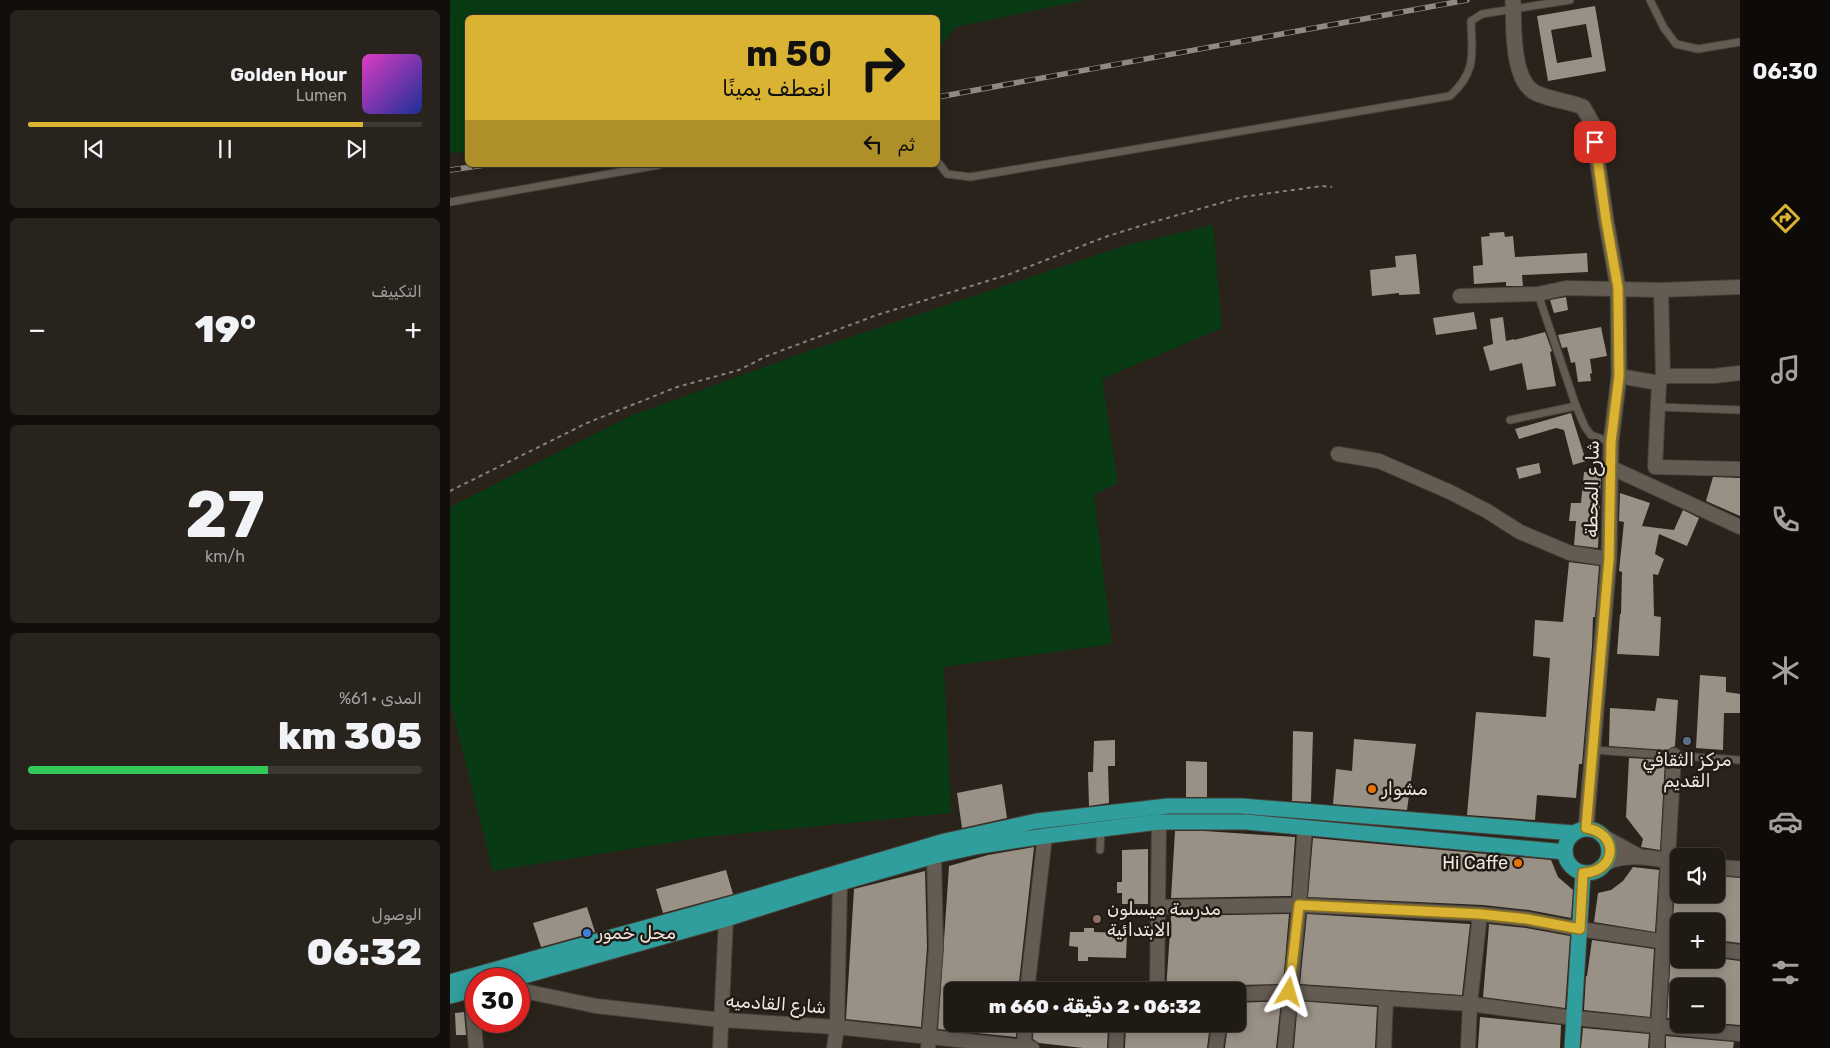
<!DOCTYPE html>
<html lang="ar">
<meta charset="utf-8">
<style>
:root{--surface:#201a14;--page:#28231d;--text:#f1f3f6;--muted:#a2a1a0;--line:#3d3834;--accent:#dab333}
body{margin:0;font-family:Rubik,"Noto Naskh Arabic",sans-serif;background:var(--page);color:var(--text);direction:rtl;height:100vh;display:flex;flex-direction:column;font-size:19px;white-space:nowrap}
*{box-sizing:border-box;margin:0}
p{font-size:16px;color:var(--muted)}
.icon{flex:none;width:28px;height:28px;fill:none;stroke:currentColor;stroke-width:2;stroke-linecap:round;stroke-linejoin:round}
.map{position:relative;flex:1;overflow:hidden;direction:ltr}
.drawer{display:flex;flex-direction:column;gap:10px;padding:10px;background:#120e0b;width:450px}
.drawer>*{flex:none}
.banner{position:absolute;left:15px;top:15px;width:475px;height:152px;border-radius:8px;box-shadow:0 2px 12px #0003,0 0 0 1px var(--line);direction:rtl;background:#dab333;color:#111;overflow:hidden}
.buttons{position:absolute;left:1220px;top:848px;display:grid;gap:10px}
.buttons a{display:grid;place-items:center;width:55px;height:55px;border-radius:8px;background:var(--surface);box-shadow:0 2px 12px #0003,0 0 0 1px var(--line);font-size:25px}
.speed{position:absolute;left:15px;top:968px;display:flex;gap:10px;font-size:25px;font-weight:700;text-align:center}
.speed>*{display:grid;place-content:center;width:65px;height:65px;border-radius:50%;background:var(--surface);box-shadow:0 2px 12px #0003,0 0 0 1px var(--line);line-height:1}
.speed .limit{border:8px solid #d22;background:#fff;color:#111}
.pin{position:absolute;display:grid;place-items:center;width:42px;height:42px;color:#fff;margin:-21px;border-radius:10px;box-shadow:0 2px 8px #0006}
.me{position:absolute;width:55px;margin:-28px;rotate:7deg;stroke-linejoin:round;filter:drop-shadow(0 0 4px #0008)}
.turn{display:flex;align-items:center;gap:18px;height:105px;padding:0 25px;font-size:22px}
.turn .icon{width:65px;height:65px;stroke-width:2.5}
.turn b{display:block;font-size:35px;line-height:42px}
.then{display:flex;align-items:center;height:48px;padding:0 25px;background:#0003;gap:10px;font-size:19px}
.big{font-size:38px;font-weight:800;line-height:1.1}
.drawer .card{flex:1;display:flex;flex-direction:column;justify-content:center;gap:8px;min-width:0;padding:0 18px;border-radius:8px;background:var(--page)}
.drawer .dial{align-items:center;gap:0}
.dial b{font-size:65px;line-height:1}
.song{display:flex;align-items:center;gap:15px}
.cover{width:60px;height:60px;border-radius:8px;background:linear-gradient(135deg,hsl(310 70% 55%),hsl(230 70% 35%))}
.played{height:5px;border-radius:2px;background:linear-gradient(90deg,var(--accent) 85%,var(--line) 85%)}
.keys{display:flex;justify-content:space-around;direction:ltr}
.heat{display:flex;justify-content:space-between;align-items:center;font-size:28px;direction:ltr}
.charge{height:8px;border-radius:4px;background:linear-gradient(90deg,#34c759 61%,var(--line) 0)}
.trip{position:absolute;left:494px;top:982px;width:302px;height:50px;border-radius:8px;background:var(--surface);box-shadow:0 2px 12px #0003,0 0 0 1px var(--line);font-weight:800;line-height:50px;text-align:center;direction:rtl}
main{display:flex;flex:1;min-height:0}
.tabs{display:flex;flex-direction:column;width:90px;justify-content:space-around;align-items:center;background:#0d0a08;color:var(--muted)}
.tabs .icon{width:35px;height:35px}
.tabs .current{color:var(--accent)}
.tabs b{font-size:22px;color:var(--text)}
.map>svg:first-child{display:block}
.green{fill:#083b14}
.building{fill:#999086;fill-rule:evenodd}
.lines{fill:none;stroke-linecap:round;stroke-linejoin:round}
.lane-casing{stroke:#47413b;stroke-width:9}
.street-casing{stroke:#47413b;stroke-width:16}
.secondary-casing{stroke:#47413b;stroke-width:17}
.primary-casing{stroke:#47413b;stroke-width:17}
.path{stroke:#87817a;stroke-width:2;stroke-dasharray:4 4;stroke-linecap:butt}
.lane{stroke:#645c53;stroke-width:7}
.street{stroke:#645c53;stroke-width:14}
.secondary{stroke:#645c53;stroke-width:15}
.primary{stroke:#309e9d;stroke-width:15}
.rail-casing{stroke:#8f8982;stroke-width:5.5}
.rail{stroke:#211a12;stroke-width:4;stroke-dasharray:11;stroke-linecap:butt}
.route-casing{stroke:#8e7421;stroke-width:12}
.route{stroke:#dab333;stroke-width:9}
.service-dot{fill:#5c6f8a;stroke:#211a12;stroke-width:2}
.food-dot{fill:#e8710a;stroke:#211a12;stroke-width:2}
.education-dot{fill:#8d6e63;stroke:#211a12;stroke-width:2}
.shop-dot{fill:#3f7fe0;stroke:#211a12;stroke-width:2}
.labels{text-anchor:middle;stroke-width:5;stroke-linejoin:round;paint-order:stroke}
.street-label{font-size:18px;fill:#ece7e1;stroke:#211a12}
.poi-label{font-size:18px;fill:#ece7e1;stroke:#211a12;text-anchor:start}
</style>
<main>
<nav class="tabs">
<b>06:30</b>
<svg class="icon current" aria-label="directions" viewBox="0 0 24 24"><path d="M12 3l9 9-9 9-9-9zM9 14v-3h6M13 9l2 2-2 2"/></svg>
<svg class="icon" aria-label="music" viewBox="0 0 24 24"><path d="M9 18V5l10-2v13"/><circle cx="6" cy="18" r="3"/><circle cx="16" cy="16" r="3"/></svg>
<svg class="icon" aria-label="phone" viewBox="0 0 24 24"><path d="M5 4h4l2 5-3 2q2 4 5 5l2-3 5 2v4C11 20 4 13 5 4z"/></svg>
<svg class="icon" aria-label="climate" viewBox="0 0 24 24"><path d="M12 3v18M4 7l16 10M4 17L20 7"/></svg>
<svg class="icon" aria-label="car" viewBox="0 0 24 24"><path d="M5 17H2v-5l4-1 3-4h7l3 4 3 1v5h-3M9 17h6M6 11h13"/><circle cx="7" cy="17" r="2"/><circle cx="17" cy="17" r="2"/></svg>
<svg class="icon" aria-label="filters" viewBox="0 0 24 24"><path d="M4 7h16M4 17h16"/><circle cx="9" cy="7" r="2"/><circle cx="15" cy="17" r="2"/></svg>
</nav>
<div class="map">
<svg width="1290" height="1048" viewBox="0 0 1290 1048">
<rect width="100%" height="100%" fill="#2a231b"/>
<!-- green -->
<g class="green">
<path d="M0 0H635L505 27 488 50V18H18L17 151 0 153Z"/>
<path d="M763 225 772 328 652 379 668 483 644 495 662 644 494 667 501 813 255 837 43 871 0 701V507L183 415 353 353 674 246Z"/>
</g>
<!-- building -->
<g class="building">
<path d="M1145 6 1156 71 1098 81 1087 16ZM1136 24 1142 57 1107 63 1101 30Z"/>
<path d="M1054 232 1055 237 1063 236 1065 257 1137 253 1138 272 1072 275 1073 286H1056V282L1024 284 1023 266 1033 265 1031 237 1040 236 1039 233Z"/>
<path d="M966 254 970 294 949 295V293L922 296 920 270 946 267 945 256Z"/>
<path d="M1116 297 1118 310 1104 313 1100 300Z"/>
<path d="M1024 312 1027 329 986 335 983 318Z"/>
<path d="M1053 317 1056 341 1064 339V340L1095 332 1102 351 1100 352 1106 386 1077 390 1072 363 1040 371 1033 347 1043 344 1040 319Z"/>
<path d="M1151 327 1157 356 1140 359 1142 373 1140 374 1141 381 1128 382 1125 362 1121 363 1117 347 1112 348 1108 335Z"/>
<path d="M1121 413 1136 461 1123 465 1114 430 1106 428 1069 439 1065 429Z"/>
<path d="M1089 463 1091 473 1069 479 1066 468Z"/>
<path d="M1134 472 1151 473 1148 548 1124 545 1126 521H1119L1121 503H1131Z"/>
<path d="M1263 477 1290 478V516L1256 501Z"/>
<path d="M1170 493 1200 503 1192 526 1224 530 1233 510 1249 518 1237 546 1209 534 1205 554 1214 559 1208 575 1203 574 1204 616 1211 617 1209 656 1167 654 1170 614H1171L1172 572 1169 571 1174 522 1169 521Z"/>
<path d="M1119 562 1149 566 1145 617H1143L1142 646 1132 764H1129L1126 798 1087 795 1085 820 1017 815 1026 712 1096 717 1100 658 1083 656 1085 620 1113 622Z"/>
<path d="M1250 675 1276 677V692L1290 694V713H1274L1273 750 1246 748Z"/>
<path d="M1207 698 1228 700 1225 746 1217 750 1159 746 1160 708 1205 711Z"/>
<path d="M843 731 863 732 861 802 842 801Z"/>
<path d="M904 739 966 744 957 810 883 804 886 769 902 771Z"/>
<path d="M665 740V766H658L659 803 639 806 638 772H643L644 741Z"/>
<path d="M1179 758 1215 760 1210 850 1191 847 1193 839 1176 817Z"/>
<path d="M736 761 757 762V797H736Z"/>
<path d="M552 784 557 818 512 828 507 793Z"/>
<path d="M725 831H754L845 837 841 896 721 898Z"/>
<path d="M863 838 1101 860 1108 877 1123 890 1121 918 1079 910 1033 905 858 897Z"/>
<path d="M584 847 568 991H502V1024H566V1037L488 1029 499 866 538 855Z"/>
<path d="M698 849V904H672V893H667V882H672V850Z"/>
<path d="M1183 867 1209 870 1205 932 1144 922 1148 893 1161 890 1173 881Z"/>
<path d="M276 870 283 894 213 913 206 889Z"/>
<path d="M475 871 477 947 471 1027 396 1019 404 889Z"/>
<path d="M1226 873H1229V894H1266V876L1290 878V943L1266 940V921H1229V935L1222 934Z"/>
<path d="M137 907 145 932 91 947 83 923Z"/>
<path d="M839 914 833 984 788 985 781 989 716 991 721 916Z"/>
<path d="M857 914 1020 924 1012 995 850 984Z"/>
<path d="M1038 924 1076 928 1120 936 1115 1008 1033 997 1039 925Z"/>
<path d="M634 928H644V932L677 933 676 958 638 957V961H628V947L619 946 620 932H634Z"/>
<path d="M1142 940 1204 949 1200 1017 1134 1010 1136 976H1137Z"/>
<path d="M1221 952 1229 953V959L1266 958 1290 961V1025L1266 1023V986H1229V1019L1217 1018Z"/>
<path d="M831 1001 826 1048H775L778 1024H788V1003Z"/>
<path d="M848 1001 927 1007 925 1048H844Z"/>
<path d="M14 1012 16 1035H6L5 1013Z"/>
<path d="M1030 1017 1111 1025 1110 1048H1028Z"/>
<path d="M584 1024H658L657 1048H633L589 1043 583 1039Z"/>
<path d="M676 1024H760L757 1048H675Z"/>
<path d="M1133 1028 1199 1034 1198 1048H1131Z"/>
<path d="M1216 1036 1284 1042 1283 1048H1216Z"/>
</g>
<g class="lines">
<defs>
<g id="lane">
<path d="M1200 0 1214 28 1226 44 1248 49 1290 42"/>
<path d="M488 162 497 174 520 177 1000 96C1027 71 1022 55 1021 21L1032 14 1120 0"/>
<path d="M0 202 209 165"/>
<path d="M1088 294 1126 406 1135 427 1141 435 1161 442"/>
<path d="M1208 407 1290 410"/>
<path d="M1060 420 1126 406"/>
<path d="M1143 750 1290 760"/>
<path d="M650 850 651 829"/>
</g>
<g id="street">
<path d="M1211 290 1213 376 1209 383 1205 467 1290 469"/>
<path d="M1010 296 1088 294 1116 288 1211 290 1290 287"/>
<path d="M1169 376 1209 383"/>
<path d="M1213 376H1264L1290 373"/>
<path d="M888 454 929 461 1000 492 1037 511 1070 532 1120 553 1159 559"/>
<path d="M1160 467 1290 527"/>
<path d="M709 907 849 905 1030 914 1077 919 1130 929 1229 944"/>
<path d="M1266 949 1290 952"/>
<path d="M21 990 26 1048"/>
<path d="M69 990 146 1006 271 1020 387 1027 582 1048"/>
<path d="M577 991 595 836"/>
<path d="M707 991 709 822"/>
<path d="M788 994 839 992 1020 1004 1124 1018 1290 1034"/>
<path d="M270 1048 276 919 279 909"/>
<path d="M384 1048 387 1027 390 883"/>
<path d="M478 1048 486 947 484 856 490 848"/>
<path d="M574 1048 575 1024"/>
<path d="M666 1048 667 1024"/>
<path d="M766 1048 769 1024"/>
<path d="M835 1048 849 905 855 827"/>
<path d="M934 1048 936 998"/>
<path d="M1018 1048 1020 1004 1030 914"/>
<path d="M1207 1048 1224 755"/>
</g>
<g id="secondary">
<path d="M1063 0C1064 23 1061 78 1084 92 1094 98 1120 102 1133 107L1142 123 1156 220 1168 288 1169 376 1161 442 1159 559 1136 828"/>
<path d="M1157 839 1188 856"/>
<path d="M1157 862C1180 852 1205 859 1229 862"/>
<path d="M1266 867 1290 869"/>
</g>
<g id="primary">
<circle cx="1137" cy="851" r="22"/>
<path d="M63 979 276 919 390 883 484 856 530 846 595 836 709 822H796L1115 852"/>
<path d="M0 982 281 904 495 841 587 821 718 806H792L1124 833"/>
<path d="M0 996 26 989"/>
<path d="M1122 1048 1133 873"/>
</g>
</defs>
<!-- lane casing -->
<use href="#lane" class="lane-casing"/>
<!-- street casing -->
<use href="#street" class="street-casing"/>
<!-- secondary casing -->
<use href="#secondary" class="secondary-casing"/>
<!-- primary casing -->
<use href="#primary" class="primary-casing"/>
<!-- path -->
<path class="path" d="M0 491 137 423 227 387 289 370 317 356 427 315 560 274 655 237 703 222 792 197 872 186 882 187"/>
<!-- lane -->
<use href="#lane" class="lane"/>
<!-- street -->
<use href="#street" class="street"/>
<!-- secondary -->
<use href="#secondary" class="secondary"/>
<!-- primary -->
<use href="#primary" class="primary"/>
<defs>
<g id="rail">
<path d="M488 97 1017 0"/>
<path d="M0 170 35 165"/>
</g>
</defs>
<!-- rail casing -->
<use href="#rail" class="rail-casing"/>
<!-- rail -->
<use href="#rail" class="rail"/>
</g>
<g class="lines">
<defs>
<path id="route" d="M839 992 849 905 1030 914 1077 919 1130 929 1133 873C1167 872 1170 833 1136 828L1159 559 1161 442 1169 376 1168 288 1156 220 1145 142"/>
</defs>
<!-- route casing -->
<use href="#route" class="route-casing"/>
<!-- route -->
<use href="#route" class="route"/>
</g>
<!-- markers -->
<circle class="service-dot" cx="1237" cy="741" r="5"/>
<g class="food-dot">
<circle cx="922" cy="789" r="5"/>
<circle cx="1068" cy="863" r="5"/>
</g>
<circle class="education-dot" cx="647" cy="919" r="5"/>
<circle class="shop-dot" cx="137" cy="933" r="5"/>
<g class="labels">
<!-- street labels -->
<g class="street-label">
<text transform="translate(1142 489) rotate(-89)" y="6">شارع المحطة</text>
<text transform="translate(326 1004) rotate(4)" y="6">شارع القادميه</text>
</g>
<!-- poi labels -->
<g class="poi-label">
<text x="1237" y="766" text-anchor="middle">مركز الثقافي<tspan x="1237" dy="21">القديم</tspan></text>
<text x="932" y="795">مشوار</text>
<text x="1058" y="869" text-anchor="end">Hi Caffe</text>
<text x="657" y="915">مدرسة ميسلون<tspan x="657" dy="21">الابتدائية</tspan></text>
<text x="147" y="939">محل خمور</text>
</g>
</g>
</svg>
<div class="buttons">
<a><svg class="icon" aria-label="sound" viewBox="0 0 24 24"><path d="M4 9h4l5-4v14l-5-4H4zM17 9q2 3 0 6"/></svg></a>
<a>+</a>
<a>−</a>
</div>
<div class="speed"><div class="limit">30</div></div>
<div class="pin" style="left:1145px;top:142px;background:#d93025"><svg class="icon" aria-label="arrive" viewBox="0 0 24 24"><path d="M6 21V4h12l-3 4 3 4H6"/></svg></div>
<svg class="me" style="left:839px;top:992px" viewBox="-20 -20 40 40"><path d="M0-17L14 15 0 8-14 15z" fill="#dab333" stroke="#fff" stroke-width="4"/></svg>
<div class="trip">06:32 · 2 دقيقة · 660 m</div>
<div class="banner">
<div class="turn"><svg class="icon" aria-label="right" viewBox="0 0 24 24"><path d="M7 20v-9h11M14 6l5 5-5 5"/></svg><div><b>50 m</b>انعطف يمينًا</div></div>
<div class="then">ثم<svg class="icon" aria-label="left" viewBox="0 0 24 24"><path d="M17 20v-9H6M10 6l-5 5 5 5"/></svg></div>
</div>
</div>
<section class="drawer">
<div class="card">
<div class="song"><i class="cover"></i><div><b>Golden Hour</b><p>Lumen</p></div></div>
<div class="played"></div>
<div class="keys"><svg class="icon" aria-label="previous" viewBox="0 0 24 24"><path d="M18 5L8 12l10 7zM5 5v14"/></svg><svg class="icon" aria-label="pause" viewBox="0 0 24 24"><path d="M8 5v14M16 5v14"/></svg><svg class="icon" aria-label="next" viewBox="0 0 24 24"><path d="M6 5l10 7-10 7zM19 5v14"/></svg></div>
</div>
<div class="card"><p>التكييف</p>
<div class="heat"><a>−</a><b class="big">19°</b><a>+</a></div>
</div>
<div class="card dial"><b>27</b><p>km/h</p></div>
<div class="card"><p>المدى · 61%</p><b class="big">305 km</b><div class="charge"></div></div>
<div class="card"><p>الوصول</p><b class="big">06:32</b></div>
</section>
</main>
